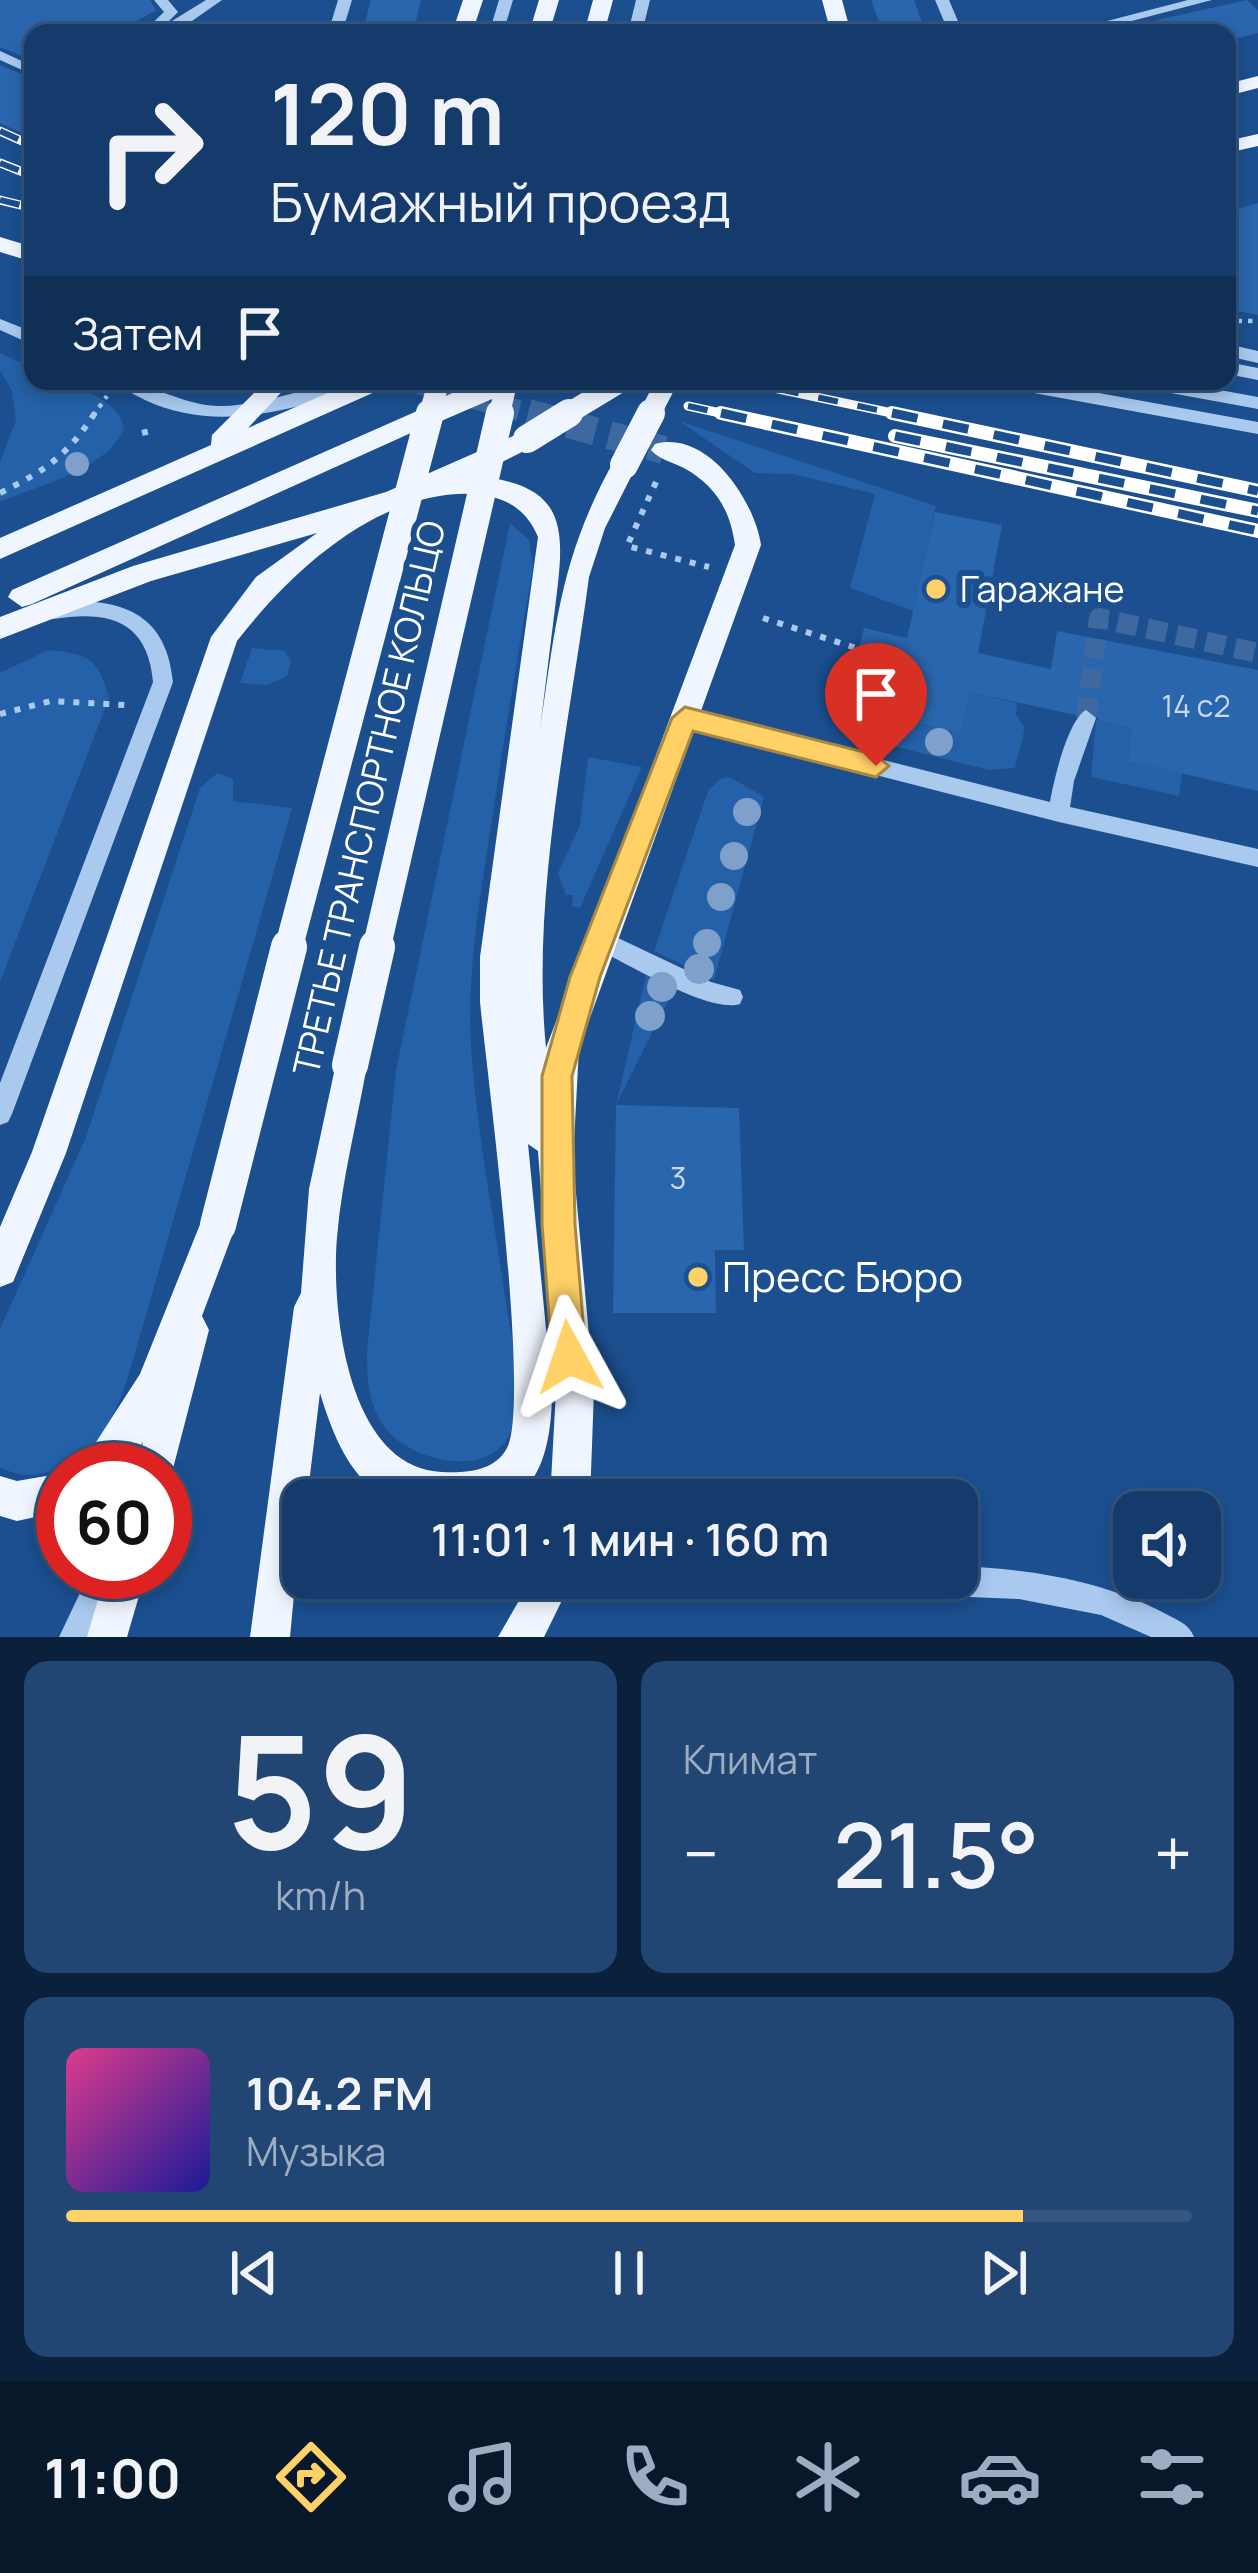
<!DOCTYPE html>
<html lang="ru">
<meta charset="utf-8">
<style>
:root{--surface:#143b6b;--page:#214673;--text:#f1f3f6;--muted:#9dadc1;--line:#33557e;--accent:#ffd166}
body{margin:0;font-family:Manrope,sans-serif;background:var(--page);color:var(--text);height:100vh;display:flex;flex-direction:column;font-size:45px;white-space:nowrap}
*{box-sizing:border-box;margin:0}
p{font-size:39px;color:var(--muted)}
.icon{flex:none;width:66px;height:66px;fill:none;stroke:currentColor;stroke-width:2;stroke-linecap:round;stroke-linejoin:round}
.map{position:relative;height:1637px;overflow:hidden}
.panel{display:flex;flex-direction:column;gap:24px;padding:24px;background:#0b203b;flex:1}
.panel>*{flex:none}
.hud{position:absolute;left:24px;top:24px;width:1212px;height:366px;border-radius:24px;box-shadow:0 6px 18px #0003,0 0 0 3px var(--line);background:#143b6b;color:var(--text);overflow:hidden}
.buttons{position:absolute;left:1113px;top:1491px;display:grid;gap:24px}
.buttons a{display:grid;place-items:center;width:108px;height:108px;border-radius:24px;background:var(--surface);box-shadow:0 6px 18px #0003,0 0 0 3px var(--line);font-size:60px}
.speed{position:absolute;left:36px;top:1443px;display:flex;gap:24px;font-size:60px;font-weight:700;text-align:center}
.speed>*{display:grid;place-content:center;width:156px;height:156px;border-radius:50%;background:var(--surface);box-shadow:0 6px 18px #0003,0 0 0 3px var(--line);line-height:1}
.speed .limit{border:18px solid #d22;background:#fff;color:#111}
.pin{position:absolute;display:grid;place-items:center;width:102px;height:102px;color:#fff;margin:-123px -51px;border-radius:50% 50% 50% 0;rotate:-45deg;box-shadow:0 0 12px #0007}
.pin .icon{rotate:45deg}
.me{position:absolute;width:132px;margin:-66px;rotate:355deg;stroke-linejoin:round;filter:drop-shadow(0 0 9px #0008)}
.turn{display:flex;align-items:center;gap:42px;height:252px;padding:0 48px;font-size:54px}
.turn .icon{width:156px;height:156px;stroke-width:2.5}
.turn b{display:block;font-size:84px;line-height:102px}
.then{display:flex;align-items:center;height:114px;padding:0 48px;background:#0003;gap:24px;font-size:45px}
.big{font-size:90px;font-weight:600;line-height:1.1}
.panel .card{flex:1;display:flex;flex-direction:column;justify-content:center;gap:18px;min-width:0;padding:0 42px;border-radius:24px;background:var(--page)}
.panel .dial{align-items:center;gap:0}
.dial b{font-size:156px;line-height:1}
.song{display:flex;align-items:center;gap:36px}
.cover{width:144px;height:144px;border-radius:18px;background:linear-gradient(135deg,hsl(330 70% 55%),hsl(240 70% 35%))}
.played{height:12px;border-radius:6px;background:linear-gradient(90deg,var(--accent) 85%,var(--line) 85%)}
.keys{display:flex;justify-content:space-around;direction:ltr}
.heat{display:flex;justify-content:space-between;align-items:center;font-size:66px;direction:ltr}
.panel .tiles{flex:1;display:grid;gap:24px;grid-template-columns:1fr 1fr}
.card:last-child{grid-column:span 2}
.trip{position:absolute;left:282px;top:1479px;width:696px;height:120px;border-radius:24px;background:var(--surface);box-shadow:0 6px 18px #0003,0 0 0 3px var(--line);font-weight:600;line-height:120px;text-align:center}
.dock{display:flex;height:192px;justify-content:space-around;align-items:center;background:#08182b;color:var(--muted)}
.dock .icon{width:84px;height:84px}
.dock .selected{color:var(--accent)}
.dock b{font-size:54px;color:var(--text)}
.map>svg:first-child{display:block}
.green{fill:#2461a8}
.building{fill:#2a66ad}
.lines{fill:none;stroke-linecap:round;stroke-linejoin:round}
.minor-tunnel{stroke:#3d69a0;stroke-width:20;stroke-dasharray:20 10;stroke-linecap:butt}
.major-tunnel-far1{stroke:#3d69a0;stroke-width:21;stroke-dasharray:21 10;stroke-linecap:butt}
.major-tunnel{stroke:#3d69a0;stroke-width:28;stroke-dasharray:28 14;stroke-linecap:butt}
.path-far1{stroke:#a9c9ee;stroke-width:4.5;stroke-dasharray:4.5 6;stroke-linecap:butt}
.path{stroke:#a9c9ee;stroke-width:6;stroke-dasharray:6 9;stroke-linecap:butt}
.minor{fill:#a9c9ee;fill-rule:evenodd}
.major{fill:#f0f6ff;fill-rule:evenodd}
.rail-far1-casing{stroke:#fff;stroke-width:9}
.rail-casing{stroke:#fff;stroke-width:14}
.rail-far1{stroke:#1b4f8f;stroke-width:6;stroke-dasharray:20;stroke-linecap:butt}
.rail{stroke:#1b4f8f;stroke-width:9;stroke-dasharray:26;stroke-linecap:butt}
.major-bridge-far2{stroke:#f0f6ff;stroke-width:21}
.major-bridge-far1{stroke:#f0f6ff;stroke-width:28}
.major-bridge{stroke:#f0f6ff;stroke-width:36}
.tree{fill:#7ea0ca}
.route{fill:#ffd166;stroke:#a68842;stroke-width:3}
.poi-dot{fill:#ffd166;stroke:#1b4f8f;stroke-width:4.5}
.labels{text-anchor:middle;stroke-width:12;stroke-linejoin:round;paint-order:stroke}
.number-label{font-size:30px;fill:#cad9ea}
.poi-label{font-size:36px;fill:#fff;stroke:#1b4f8f;text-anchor:start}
.street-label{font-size:36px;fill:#fff;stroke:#1b4f8f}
.near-poi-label{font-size:42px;fill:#fff;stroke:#1b4f8f;text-anchor:start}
</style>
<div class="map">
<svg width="1258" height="1637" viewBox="0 0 1258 1637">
<rect width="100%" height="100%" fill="#1b4f8f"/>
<!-- green -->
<g class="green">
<path d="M0 353 33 368V381C62 381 117 394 124 427 109 470 38 485 0 502V462L16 420 12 391 0 370Z"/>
<path d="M679 421 936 506 913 611 850 588 875 494 793 474 755 473Z"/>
<path d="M510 523 529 540 533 566C518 653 504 739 491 826 480 899 467 970 471 1044 476 1128 493 1213 505 1296 511 1337 522 1382 513 1423 501 1482 414 1464 386 1429 368 1407 367 1378 367 1351L396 1070Z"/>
<path d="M252 648 285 651 291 662 287 676 268 685 240 683Z"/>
<path d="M48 650C88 654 98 657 109 698L0 982V673Z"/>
<path d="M970 692 1017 703 1016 714 1025 728 1015 768 989 770 889 745 884 738 889 717 962 733Z"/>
<path d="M1096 720 1132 728 1128 761 1182 773 1179 796 1091 777Z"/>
<path d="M588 757 642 767 580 908 572 906 573 895H566L558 873 580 825Z"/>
<path d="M217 773 233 779V801L292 808 143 1325C126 1382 113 1458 45 1473 29 1477 14 1475 0 1467V1329L86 1137 200 788Z"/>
<path d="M730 777 764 797 714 980 654 951 708 791 720 779Z"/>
<path d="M647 971 676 985 616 1105Z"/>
</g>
<!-- building -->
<g class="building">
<path d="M0 0H150L156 10 116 33H33V61L0 47Z"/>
<path d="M371 0H421L413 33H362Z"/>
<path d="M871 0H914L926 33H883Z"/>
<path d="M1247 0 1258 10V33L1227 41V33H1155L1153 21Z"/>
<path d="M0 65 33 79V138L0 123Z"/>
<path d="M1258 203V315L1227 309V212Z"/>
<path d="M935 512 1002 525 978 653 1051 669 1057 631 1258 670V791L1128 761 1132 728 1100 721 1086 706 1075 715 970 692 962 733 889 717 898 680 854 670 864 628 907 638Z"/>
<path d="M616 1105 739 1108 744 1250H715L716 1313H613Z"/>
</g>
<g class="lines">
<!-- minor-tunnel -->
<path class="minor-tunnel" d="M1086 718 1099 618 1258 653"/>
<!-- major-tunnel-far1 -->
<path class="major-tunnel-far1" d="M409 381 539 416"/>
<!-- major-tunnel -->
<path class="major-tunnel" d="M528 413 664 450"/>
<!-- path-far1 -->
<g class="path-far1">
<path d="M1227 321H1258"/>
<path d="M93 416 107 396"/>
</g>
<!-- path -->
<g class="path">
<path d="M142 433 150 431"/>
<path d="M656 482 627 546 709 567"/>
<path d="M0 493C46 470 66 457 95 413"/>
<path d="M763 618 859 649"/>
<path d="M0 714 51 701 125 705"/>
</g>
<!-- minor -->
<g class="minor">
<path d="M154 0H168L178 12 157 33H142L164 12Z"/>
<path d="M206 0H222L192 21 239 23 254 33 181 28 176 33H162L172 21Z"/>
<path d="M338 0H352L342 33H328Z"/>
<path d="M499 0H513L503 33H489Z"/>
<path d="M636 0H650L642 33H628Z"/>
<path d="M935 0H949L963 33H949Z"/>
<path d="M1188 0H1212L1101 29 1104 33H1089L1084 27Z"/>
<path d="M0 51 33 66V75L0 60Z"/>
<path d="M0 319 33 332V345L0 330Z"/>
<path d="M1227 344 1258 351V363L1227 356Z"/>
<path d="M1227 362 1258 368V380L1227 374Z"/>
<path d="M113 381C151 381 182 407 223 406 269 406 334 374 372 383L370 387C295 407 220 435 145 400 134 394 122 389 113 381Z"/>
<path d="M993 381H1033L1258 422V434L1001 387Z"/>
<path d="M1130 381H1170L1258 397V409L1138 387Z"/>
<path d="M74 601C132 601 167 621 173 682L12 1114 8 1122 0 1125V1083L153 682C148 620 108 610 53 619L43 612 46 607Z"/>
<path d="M685 710 1050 802C1054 779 1068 720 1086 710L1096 718 1074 781 1070 807 1258 849V867L1059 822 685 726 675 718Z"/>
<path d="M599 929 711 982 740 990 743 997 740 1004C709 1014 623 961 591 946L588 939 591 932Z"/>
<path d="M957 1566C1029 1569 1102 1580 1166 1614 1179 1621 1189 1624 1194 1637H1151L1101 1615 1019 1599 848 1592 838 1588 834 1578H957Z"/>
<path d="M90 1572H119L88 1637H59Z"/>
</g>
<!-- major -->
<g class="major">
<path d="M463 0H483L472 33H452Z"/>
<path d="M539 0H559L549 33H529Z"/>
<path d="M593 0H613L604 33H584Z"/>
<path d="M822 0H842L851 33H831Z"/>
<path d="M1258 76V88L1227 96V84Z"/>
<path d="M1258 134V146L1227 153V141Z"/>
<path d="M0 237 33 247V262L0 252Z"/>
<path d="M266 381H292L248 428 355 381H389L386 387 0 559V538L211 445 212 435Z"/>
<path d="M433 404 442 407 445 413 442 419 32 604 22 607 8 597 12 590Z"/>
<path d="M527 430 539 439 536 445 474 476C570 484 565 530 555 608 550 648 545 689 540 729 556 623 561 555 615 459H633L637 465 605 528 589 577C569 727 531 897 546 1048L735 545C730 510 716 486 684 468 672 462 660 460 651 450L655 444C708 429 755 502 761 545L579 1048 573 1161 594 1390 590 1500H550L556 1390 538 1151 528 1144 552 1390C552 1426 547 1492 501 1500 481 1503 457 1500 436 1500 414 1500 392 1504 373 1489 345 1467 330 1426 320 1393L307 1500H303L290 1637H250L294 1307 301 1293 309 1189 338 1054 350 1049 362 1054 367 1065C357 1122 342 1179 337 1237 331 1309 347 1468 442 1472 465 1473 494 1472 507 1448 531 1402 487 1073 480 1002V957L538 537C526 508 504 496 473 494 379 490 291 571 237 641L66 1153 13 1282 0 1287V1227L32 1152 211 637 256 577 317 533 151 581 0 639V617L133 566 386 492Z"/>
<path d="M218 1207 231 1212 236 1225 202 1316 209 1330 169 1484 165 1485V1470H136L143 1442 122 1470H78L140 1374 205 1212Z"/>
<path d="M63 1473V1511L17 1521 0 1516V1476L17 1481Z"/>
<path d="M106 1572H146L127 1637H87Z"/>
<path d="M532 1578H573L544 1637H498Z"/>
</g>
<defs>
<g id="rail-far1">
<path d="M0 131 33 146"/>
<path d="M0 163 33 176"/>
<path d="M0 200 33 208"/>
<path d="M740 381 906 416"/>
<path d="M688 406 734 416"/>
</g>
<g id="rail">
<path d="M721 413 1258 531"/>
<path d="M892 413 1258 491"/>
<path d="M895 436 1258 511"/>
</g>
</defs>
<!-- rail-far1 casing -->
<use href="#rail-far1" class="rail-far1-casing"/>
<!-- rail casing -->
<use href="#rail" class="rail-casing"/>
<!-- rail-far1 -->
<use href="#rail-far1" class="rail-far1"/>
<!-- rail -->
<use href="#rail" class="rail"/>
<!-- major-bridge-far2 -->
<g class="major-bridge-far2">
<path d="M433 413 507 381"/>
<path d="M429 416 439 381"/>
<path d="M499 416 507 381"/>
<path d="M564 416 622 381"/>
<path d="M649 416 667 381"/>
</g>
<!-- major-bridge-far1 -->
<g class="major-bridge-far1">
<path d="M527 439 569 413"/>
<path d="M624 465 651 413"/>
<path d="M288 950 430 413"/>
<path d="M376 950 500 413"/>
</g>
<!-- major-bridge -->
<g class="major-bridge">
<path d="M350 1065 377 947"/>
<path d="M218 1225 289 947"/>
</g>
</g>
<!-- trees -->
<g class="tree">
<circle cx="77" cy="464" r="12"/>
<circle cx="939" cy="742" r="14"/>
<circle cx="747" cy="812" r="14"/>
<circle cx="734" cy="856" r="14"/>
<circle cx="721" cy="897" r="14"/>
<circle cx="707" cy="943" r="14"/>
<circle cx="699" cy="969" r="15"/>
<circle cx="662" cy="987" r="15"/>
<circle cx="650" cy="1016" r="15"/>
</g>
<!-- route -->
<path class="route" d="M685 707 876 755 889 766 876 777 693 731 600 977 572 1076 575 1224 586 1357 581 1369 569 1374 557 1369 552 1357 542 1224V1076L570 977 672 718Z"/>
<!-- markers -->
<g class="poi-dot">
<circle cx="936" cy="589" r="12"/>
<circle cx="698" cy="1277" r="12"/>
</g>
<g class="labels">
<!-- number labels -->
<g class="number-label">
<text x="1196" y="717">14 с2</text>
<text x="678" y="1189">3</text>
</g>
<!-- poi labels -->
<g class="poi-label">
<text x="960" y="602">Гаражане</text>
</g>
<!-- street labels -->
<g class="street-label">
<text transform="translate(369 798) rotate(-77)" y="13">ТРЕТЬЕ ТРАНСПОРТНОЕ КОЛЬЦО</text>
</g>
<!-- near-poi labels -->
<g class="near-poi-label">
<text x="722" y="1292">Пресс Бюро</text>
</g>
</g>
</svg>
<div class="buttons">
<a><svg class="icon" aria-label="sound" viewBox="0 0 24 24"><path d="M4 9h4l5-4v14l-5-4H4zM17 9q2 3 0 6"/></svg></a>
</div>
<div class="speed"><div class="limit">60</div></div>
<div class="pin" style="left:876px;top:766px;background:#d93025"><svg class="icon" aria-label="arrive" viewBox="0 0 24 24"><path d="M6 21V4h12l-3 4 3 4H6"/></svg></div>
<svg class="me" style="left:569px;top:1357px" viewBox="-20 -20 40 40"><path d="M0-17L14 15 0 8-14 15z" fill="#ffd166" stroke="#fff" stroke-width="4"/></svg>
<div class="trip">11:01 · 1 мин · 160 m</div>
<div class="hud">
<div class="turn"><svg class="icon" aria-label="right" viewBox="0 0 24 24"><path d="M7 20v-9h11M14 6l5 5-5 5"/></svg><div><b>120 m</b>Бумажный проезд</div></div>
<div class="then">Затем<svg class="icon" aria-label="arrive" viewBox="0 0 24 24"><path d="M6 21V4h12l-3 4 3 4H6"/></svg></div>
</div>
</div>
<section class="panel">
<div class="tiles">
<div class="card dial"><b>59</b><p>km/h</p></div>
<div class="card"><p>Климат</p>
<div class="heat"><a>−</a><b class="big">21.5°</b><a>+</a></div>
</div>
<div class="card">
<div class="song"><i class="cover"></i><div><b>104.2 FM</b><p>Музыка</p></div></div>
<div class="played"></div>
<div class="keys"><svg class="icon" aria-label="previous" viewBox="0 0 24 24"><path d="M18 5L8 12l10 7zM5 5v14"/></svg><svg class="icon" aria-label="pause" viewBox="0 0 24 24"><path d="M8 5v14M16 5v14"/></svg><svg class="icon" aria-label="next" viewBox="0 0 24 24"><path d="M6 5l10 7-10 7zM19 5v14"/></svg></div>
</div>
</div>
</section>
<nav class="dock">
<b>11:00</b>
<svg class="icon selected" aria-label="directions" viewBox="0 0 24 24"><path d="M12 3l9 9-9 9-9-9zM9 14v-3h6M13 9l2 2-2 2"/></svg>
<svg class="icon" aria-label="music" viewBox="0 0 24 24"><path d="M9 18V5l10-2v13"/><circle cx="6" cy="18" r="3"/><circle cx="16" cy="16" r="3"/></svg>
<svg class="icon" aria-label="phone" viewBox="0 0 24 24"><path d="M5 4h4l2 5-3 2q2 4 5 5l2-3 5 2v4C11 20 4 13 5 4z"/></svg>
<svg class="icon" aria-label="climate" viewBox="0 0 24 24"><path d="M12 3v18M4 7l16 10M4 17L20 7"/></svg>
<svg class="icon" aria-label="car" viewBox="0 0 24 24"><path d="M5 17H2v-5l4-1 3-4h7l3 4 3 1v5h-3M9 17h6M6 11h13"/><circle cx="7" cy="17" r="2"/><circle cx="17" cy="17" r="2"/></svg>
<svg class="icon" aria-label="filters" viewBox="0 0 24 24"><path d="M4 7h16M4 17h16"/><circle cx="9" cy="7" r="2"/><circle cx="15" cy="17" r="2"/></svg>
</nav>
